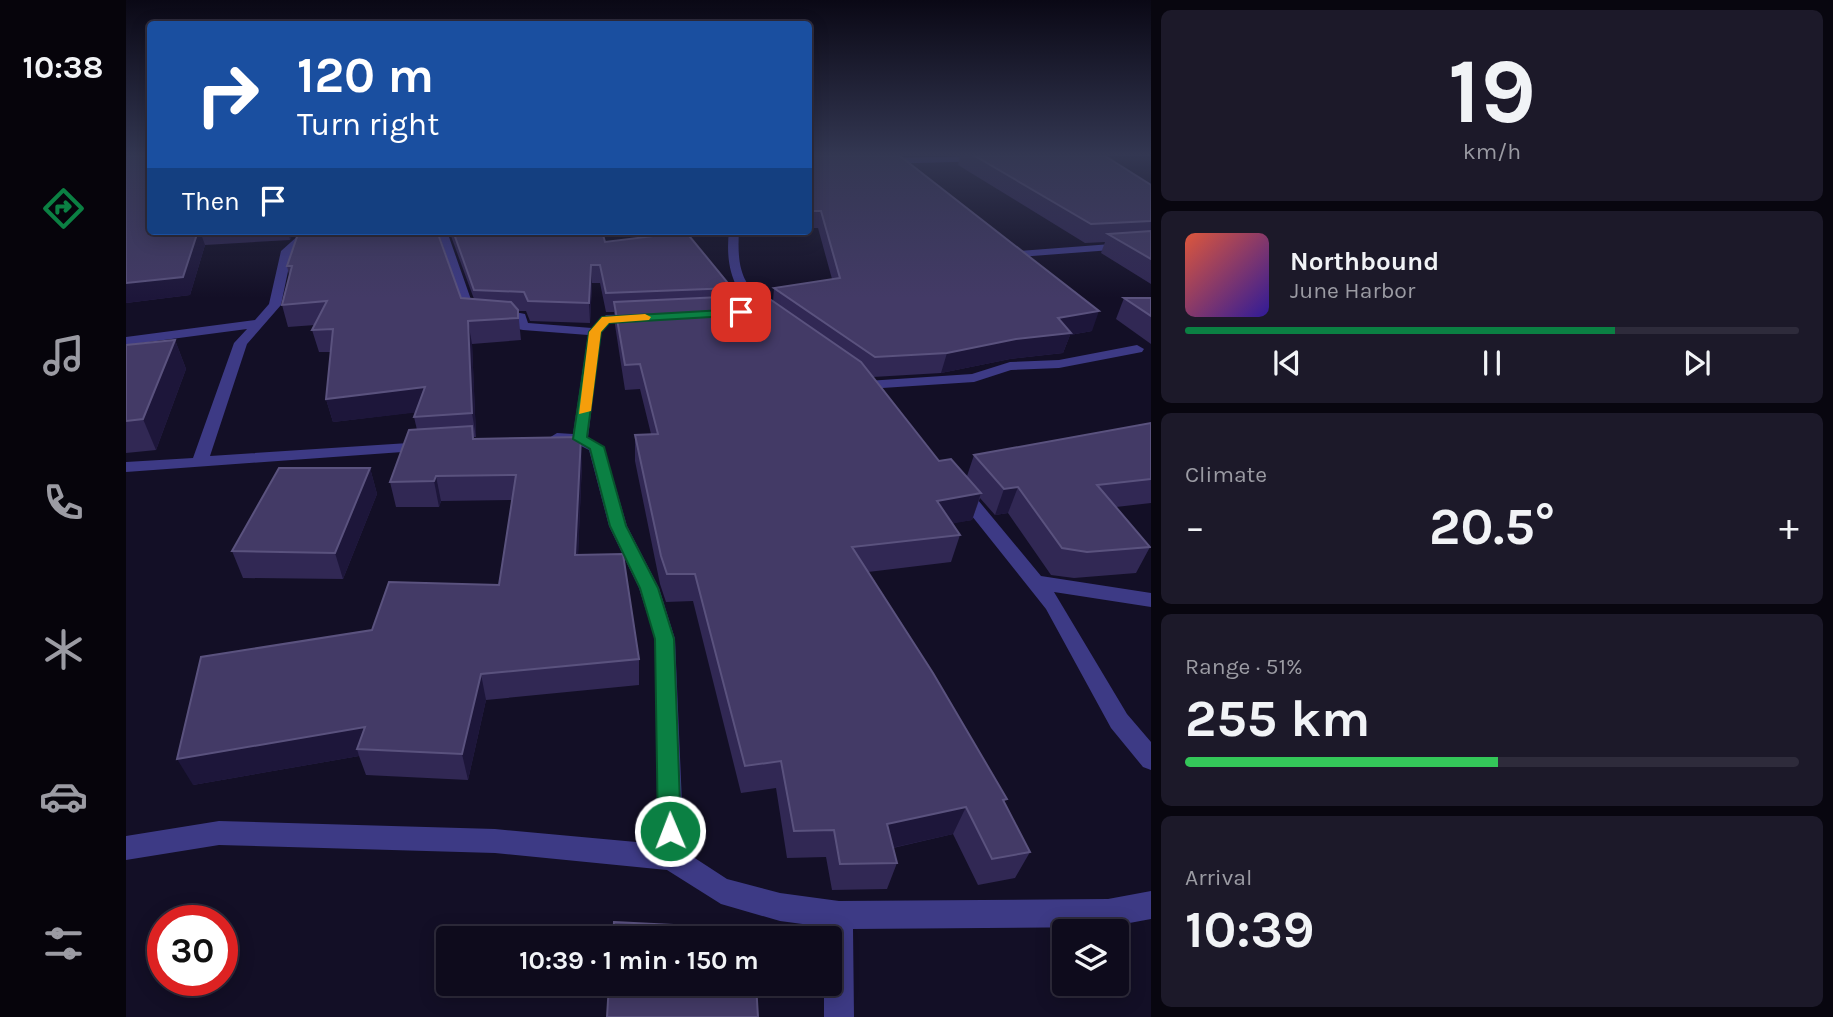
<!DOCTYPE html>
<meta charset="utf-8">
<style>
:root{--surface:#0e0b1c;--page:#1c1929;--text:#f1f3f6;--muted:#9b9ba3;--line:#2e2b3b;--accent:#0b8043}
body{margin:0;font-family:Karla,sans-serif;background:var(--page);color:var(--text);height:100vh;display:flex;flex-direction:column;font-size:26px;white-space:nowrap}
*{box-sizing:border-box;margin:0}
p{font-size:23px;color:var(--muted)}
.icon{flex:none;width:38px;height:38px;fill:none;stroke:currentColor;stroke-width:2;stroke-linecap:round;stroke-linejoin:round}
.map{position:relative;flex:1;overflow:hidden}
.panel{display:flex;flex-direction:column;gap:10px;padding:10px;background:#08060f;width:682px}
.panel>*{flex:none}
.hud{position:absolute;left:21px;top:21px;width:665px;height:214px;border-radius:7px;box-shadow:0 4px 18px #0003,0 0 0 2px var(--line);background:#1a4fa0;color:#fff;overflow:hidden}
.buttons{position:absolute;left:926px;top:919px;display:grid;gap:14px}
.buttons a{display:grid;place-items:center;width:77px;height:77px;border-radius:7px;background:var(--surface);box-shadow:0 4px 18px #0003,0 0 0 2px var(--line);font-size:35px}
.speed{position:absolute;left:21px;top:905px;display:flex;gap:14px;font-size:35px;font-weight:700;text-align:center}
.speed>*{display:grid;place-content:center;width:91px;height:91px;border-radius:50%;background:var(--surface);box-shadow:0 4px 18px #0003,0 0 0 2px var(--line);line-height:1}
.speed .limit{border:10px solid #d22;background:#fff;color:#111}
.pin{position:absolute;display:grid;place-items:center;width:60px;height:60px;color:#fff;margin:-30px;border-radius:14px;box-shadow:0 4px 10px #0006}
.me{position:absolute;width:77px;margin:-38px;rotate:359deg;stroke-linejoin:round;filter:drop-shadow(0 0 5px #0008)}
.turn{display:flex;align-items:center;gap:24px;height:147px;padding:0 35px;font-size:32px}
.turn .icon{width:91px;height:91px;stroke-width:2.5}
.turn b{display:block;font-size:49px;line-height:60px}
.then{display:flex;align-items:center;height:66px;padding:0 35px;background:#0003;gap:14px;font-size:26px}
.big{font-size:52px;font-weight:700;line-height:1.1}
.panel .tile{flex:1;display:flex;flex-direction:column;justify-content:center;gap:10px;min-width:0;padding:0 24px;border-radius:10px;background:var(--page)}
.panel .dial{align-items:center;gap:0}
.dial b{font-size:91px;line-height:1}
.song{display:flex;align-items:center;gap:21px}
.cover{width:84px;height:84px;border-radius:10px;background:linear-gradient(135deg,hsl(10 70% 55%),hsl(250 70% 35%))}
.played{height:7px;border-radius:4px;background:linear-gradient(90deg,var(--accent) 70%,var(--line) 70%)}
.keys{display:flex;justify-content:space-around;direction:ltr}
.heat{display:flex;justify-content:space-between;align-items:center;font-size:38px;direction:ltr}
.charge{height:10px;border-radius:5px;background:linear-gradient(90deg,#34c759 51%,var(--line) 0)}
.trip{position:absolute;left:310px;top:926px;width:406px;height:70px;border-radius:7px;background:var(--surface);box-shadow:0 4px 18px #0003,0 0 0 2px var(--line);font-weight:700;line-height:70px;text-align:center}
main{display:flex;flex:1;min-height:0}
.dock{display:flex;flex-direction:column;width:126px;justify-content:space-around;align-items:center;background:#06040b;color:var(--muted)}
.dock .icon{width:49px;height:49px}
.dock .active{color:var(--accent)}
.dock b{font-size:32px;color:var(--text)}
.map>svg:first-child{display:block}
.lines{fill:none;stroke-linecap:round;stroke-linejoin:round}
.minor{fill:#3d3a85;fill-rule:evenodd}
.wall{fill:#312854;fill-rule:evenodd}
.shaded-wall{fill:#1d163a}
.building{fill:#433a66;stroke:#5a527e;stroke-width:2}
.route{fill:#0b8043;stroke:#07532c;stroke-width:2}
.slow{fill:#f59e0b}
</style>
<main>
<nav class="dock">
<b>10:38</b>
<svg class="icon active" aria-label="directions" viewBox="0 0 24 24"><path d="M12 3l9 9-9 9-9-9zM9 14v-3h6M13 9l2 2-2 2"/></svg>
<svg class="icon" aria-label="music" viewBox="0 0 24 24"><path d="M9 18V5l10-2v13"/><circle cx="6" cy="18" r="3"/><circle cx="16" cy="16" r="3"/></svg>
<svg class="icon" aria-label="phone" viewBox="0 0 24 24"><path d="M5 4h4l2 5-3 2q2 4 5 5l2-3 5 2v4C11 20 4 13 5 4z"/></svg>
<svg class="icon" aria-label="climate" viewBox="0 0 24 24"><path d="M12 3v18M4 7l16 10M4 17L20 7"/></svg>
<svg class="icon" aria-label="car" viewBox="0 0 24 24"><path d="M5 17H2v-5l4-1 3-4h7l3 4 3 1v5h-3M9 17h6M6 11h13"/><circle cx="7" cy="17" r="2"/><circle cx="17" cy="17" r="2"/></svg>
<svg class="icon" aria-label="filters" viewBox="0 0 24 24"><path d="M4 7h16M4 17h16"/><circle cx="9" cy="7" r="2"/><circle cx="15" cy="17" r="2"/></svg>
</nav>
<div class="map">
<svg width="1025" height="1017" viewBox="0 0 1025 1017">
<rect width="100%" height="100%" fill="#130f26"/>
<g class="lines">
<!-- minor -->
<g class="minor">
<path d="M857 156 860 161 756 164 752 161 756 158Z"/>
<path d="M292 231 323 237 349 311 394 313 399 314 402 323 466 328 480 315 512 314 518 318 512 322 484 323 475 333 462 437 478 447 501 526 533 588 549 639 558 851 601 879 654 893 713 901 982 899 1025 891V919L982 927 727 929 728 1017H698V984H704V938H699V927L654 921 595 904 541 870 369 853 93 845 0 860V836L93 821 369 829 532 844 529 639 513 588 483 526 463 450 451 444 425 441 423 438 431 433 447 434 462 335 397 330 392 329 389 321 340 318 314 241 287 236V232Z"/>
<path d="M603 231H613C610 279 621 291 659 317V323C650 324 645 320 638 315 607 296 599 266 603 231Z"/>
<path d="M174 234 183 236 166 252 155 305 121 344 84 456 298 442 304 444 306 447 304 450 0 472V462L67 458 108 343 121 329 0 345V337L129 320 143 304 155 251Z"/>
<path d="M1025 241V247L893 257 887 254 893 251Z"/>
<path d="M1011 345 1018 349 1016 352 933 368 885 370 848 382 741 389 734 385 741 381 846 374 884 362 933 360Z"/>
<path d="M836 487 842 488 915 576 1025 593V607L928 592 1001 714 1025 742V770L1017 767 985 728 920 609 830 496 827 492Z"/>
</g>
</g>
<!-- wall -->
<g class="wall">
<path d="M0 156 24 231H168L164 240 79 245 64 295 0 303Z"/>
<path d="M682 156 966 331 944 335 937 353 884 359 815 373 747 377 813 461 841 476 848 455 1025 423V503L990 507 1024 547 1010 573 948 578 925 575 882 513 869 515 854 498 846 520 826 523 834 535 825 562 742 572 879 804 904 852 889 878 852 885 827 834 767 848 771 863 761 889 706 890 700 857 661 858 650 788 615 793 567 601 540 602 534 584 509 461V435L525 434 514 389 499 390 489 325 488 312H480L474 283H466L464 323 404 321 400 311H392L395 340 346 344 350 437H348V439L456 462 452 555 513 659V685L360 700 342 780 240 775 233 756 67 785 246 630 373 585 387 500 315 501 313 507H270L264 482 291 430 288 417 290 412 207 422 200 399 205 352H193L186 330 189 325 162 327 156 305 163 275 161 266 173 231H476L479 242 606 288V296L635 317 638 295 647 301 648 288 706 279 692 228H682ZM312 231 325 236 348 299 335 298Z"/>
<path d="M834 156H979L1025 185V284L975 253 979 242 959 243 832 165Z"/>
<path d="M998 298H1025V344L990 319Z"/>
<path d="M49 340 60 369 30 450 0 453V345Z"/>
<path d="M244 468 251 494 217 579 117 578 106 551Z"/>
</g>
<!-- shaded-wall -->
<g class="shaded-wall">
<path d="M72 231H74L79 245 64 295 0 303V283Z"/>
<path d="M162 231H168L164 240Z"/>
<path d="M465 265 466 283 464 323 463 303Z"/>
<path d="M973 311 966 331 944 335 937 353 884 359 815 373 821 353 932 318Z"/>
<path d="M342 321 346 344 350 437 346 413Z"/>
<path d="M49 340 60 369 30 450 17 419Z"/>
<path d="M299 387 303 411 207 422 200 399Z"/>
<path d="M455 437 456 462 451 581 449 555Z"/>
<path d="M244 468 251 494 217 579 209 553Z"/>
<path d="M310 476 315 501 313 507 308 481Z"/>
<path d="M892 487 882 513 869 515 878 489Z"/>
<path d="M855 493 846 520 803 528 811 501Z"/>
<path d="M355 674 360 700 342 780 336 754Z"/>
<path d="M239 727 231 749 233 756 67 785 51 759Z"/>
<path d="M840 807 827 834 752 851 761 824Z"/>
</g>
<!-- building -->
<g class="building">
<path d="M0 156H24V231H72L57 277 0 283Z"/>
<path d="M682 156H774L973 311 932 318 945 333 890 339 821 353 749 357 648 288 714 278 695 211H682Z"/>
<path d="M849 156H979L1025 185V221L965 224Z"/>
<path d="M173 231H311L335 298 385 302 392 310V318L342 321 346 413 288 417 299 387 200 399 207 329 186 330 201 301 156 305 166 266H161Z"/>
<path d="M327 231H476L479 242 560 232 606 288 480 293 474 265H465L463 303 402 301 398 292 348 290Z"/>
<path d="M1025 231V259L982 234Z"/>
<path d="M638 295 735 362 813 461 825 459 855 493 811 501 834 535 726 547 807 673 881 799 877 800 904 852 866 859 840 807 761 824 771 863 714 864 708 830 668 831 655 761 619 766 569 574H541L535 556 509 435 532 434 514 364 499 365 488 302 617 296 638 321Z"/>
<path d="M998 298H1025V316Z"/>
<path d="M49 340 17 419 0 421V345Z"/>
<path d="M1025 423V479L971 485 1024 547 961 552 936 548 892 487 878 489 848 455Z"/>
<path d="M346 426 347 439 455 437 449 555 497 554 513 659 355 674 336 754 231 749 239 727 51 759 75 657 246 630 263 582 373 585 390 475 310 476 308 481 264 482 283 430Z"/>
<path d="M153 468H244L209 553 106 551Z"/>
<path d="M488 922 627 929 628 938H487Z"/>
<path d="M483 984H630L632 1017H481Z"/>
</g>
<!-- sky -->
<linearGradient id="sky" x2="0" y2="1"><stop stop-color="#0a0815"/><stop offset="0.52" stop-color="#333752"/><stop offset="1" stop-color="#333752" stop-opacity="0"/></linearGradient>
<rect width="1025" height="298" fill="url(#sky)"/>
<!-- route -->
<path class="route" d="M615 309 621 312 619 315 483 323 475 332 461 437 478 447 500 526 532 588 548 639 555 831 552 838 544 842 536 838 532 831 529 639 514 588 484 526 464 449 447 439 463 332 476 317Z"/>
<!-- slow -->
<path class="slow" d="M519 314 525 317 523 320 483 323 475 332 465 411 453 414 463 332 476 317Z"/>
</svg>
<div class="buttons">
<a><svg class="icon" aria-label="layers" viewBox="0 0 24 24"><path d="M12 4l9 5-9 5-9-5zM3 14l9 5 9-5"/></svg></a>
</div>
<div class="speed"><div class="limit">30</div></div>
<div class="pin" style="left:615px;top:312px;background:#d93025"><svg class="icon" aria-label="arrive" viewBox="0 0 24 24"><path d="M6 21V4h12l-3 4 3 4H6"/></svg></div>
<svg class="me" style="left:544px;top:831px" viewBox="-20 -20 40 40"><circle r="17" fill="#0b8043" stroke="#fff" stroke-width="3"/><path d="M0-11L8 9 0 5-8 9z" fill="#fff"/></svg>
<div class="trip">10:39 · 1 min · 150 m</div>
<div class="hud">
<div class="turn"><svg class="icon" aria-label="right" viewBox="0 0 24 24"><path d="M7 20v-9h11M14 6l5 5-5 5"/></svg><div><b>120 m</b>Turn right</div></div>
<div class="then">Then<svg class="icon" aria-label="arrive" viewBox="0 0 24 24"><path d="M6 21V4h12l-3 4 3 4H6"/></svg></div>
</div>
</div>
<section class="panel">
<div class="tile dial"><b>19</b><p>km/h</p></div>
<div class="tile">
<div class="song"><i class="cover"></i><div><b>Northbound</b><p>June Harbor</p></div></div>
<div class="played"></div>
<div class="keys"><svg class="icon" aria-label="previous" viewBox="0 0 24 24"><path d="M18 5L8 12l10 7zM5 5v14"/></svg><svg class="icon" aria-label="pause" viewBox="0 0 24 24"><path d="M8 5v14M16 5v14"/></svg><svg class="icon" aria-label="next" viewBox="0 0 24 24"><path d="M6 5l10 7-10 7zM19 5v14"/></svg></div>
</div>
<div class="tile"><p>Climate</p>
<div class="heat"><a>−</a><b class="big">20.5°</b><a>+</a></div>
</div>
<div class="tile"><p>Range · 51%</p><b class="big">255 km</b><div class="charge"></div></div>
<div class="tile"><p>Arrival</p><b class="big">10:39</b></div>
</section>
</main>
